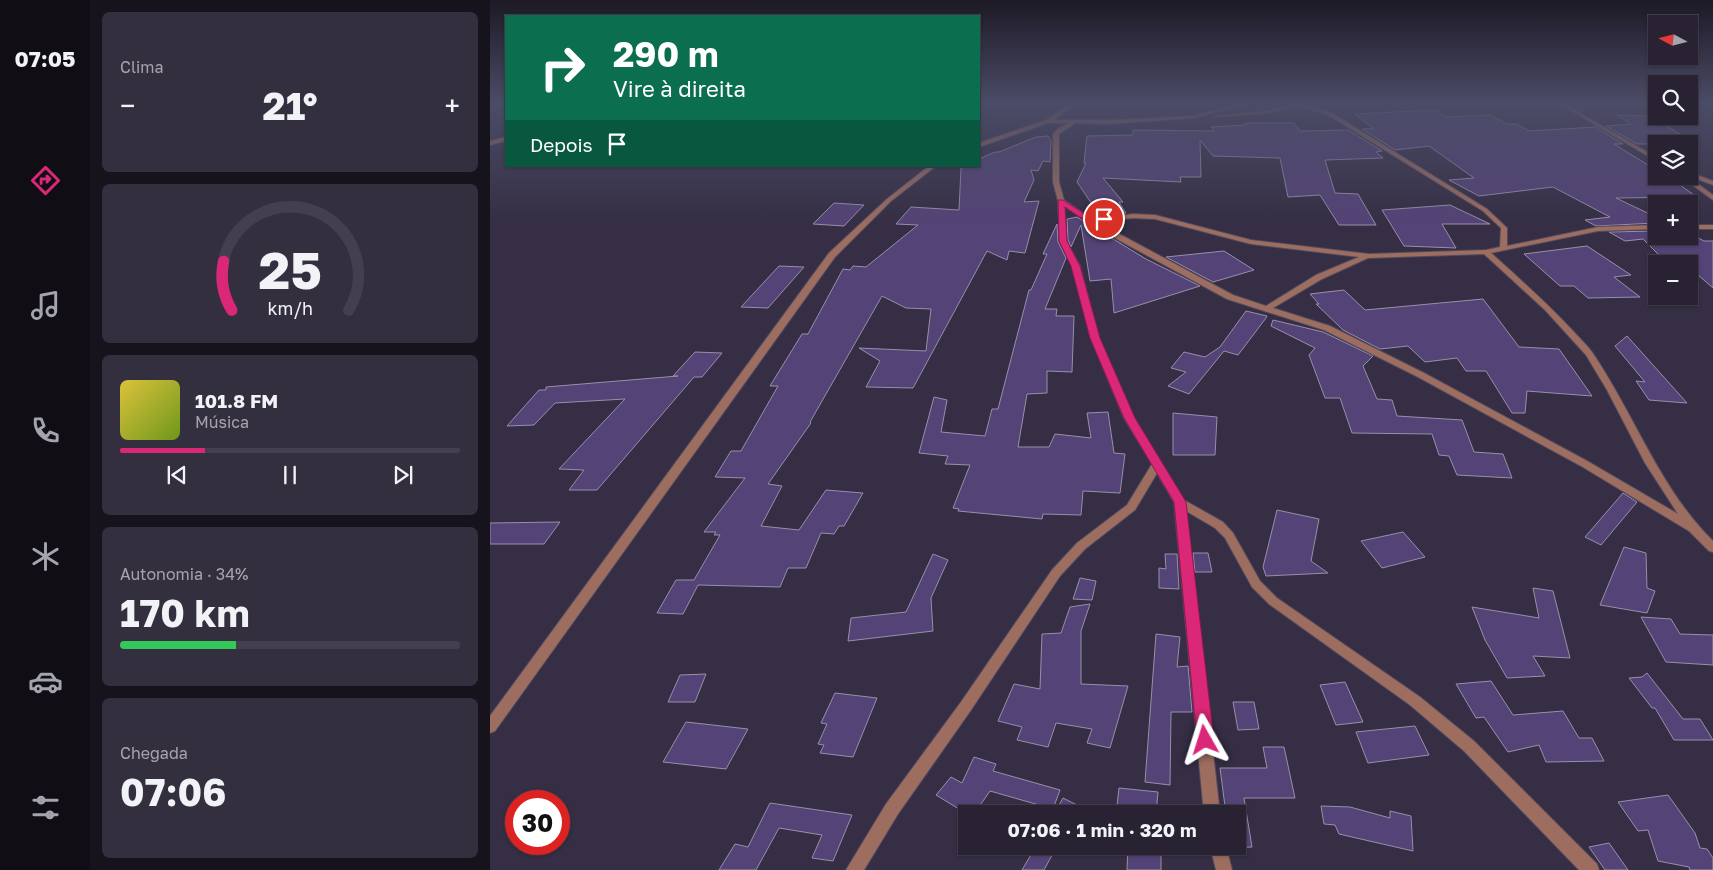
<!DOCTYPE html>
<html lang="pt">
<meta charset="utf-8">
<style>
:root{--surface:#282233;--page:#342f3f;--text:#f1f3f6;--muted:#a5a4ac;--line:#443f4e;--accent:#db2777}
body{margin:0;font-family:"Golos Text",sans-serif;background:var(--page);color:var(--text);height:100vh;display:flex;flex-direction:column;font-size:19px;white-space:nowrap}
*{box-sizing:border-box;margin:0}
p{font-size:16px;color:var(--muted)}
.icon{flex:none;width:28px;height:28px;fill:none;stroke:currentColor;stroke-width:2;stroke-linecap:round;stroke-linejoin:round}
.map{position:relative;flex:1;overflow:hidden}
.drawer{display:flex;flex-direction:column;gap:12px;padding:12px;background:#16131c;width:400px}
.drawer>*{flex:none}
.top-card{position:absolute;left:15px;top:15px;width:475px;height:152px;border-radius:0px;box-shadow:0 1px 4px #0004,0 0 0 1px var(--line);background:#0b6e4f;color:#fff;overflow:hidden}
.needle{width:32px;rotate:277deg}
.fabs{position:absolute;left:1158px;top:15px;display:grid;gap:10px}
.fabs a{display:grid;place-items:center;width:50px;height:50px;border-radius:0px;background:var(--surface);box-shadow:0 1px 4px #0004,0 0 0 1px var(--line);font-size:25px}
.speed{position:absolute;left:15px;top:790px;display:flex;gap:10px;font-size:25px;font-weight:700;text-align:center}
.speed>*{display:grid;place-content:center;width:65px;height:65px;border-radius:50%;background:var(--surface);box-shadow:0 1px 4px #0004,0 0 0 1px var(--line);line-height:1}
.speed .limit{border:8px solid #d22;background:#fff;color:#111}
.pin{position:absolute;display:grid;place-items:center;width:42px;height:42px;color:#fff;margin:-21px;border:2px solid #fff;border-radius:50%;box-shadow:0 1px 5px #0007}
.me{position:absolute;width:55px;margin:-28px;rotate:354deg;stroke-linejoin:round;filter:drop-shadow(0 0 4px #0008)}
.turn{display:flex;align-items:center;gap:18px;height:105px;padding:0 25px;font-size:22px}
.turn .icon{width:65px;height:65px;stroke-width:2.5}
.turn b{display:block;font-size:35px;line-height:42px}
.then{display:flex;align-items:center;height:48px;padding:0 25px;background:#0003;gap:10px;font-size:19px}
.big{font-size:38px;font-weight:700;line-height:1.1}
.drawer .card{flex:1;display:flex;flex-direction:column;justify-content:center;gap:8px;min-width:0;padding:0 18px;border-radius:8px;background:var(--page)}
.drawer .dial{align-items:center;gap:0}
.dial svg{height:130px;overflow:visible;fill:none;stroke:var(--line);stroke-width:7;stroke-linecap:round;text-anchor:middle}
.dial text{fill:var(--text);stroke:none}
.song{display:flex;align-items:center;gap:15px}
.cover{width:60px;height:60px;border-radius:8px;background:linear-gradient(135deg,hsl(50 70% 55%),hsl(80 70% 35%))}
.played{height:5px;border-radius:2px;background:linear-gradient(90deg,var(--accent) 25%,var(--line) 25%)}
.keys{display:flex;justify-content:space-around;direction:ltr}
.heat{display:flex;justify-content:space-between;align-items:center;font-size:28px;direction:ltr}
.charge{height:8px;border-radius:4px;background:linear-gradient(90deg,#34c759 34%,var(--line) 0)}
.trip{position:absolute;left:468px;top:805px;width:288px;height:50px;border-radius:0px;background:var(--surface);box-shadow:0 1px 4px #0004,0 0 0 1px var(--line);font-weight:700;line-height:50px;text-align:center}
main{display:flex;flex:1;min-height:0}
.tab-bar{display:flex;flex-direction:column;width:90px;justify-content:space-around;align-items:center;background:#100e14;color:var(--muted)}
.tab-bar .icon{width:35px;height:35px}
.tab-bar .on{color:var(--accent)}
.tab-bar b{font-size:22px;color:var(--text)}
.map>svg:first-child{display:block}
.building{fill:#544376;stroke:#9790aa}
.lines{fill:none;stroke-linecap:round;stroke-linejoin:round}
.street-casing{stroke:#524b60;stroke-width:2}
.street{fill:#9d6d5f;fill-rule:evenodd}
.route{fill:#db2777;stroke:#8e194d}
</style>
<main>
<nav class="tab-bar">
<b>07:05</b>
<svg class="icon on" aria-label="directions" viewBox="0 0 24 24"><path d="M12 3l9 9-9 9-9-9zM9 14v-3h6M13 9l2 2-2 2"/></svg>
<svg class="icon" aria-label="music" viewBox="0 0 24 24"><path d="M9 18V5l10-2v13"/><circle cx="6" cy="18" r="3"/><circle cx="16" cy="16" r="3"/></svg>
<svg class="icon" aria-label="phone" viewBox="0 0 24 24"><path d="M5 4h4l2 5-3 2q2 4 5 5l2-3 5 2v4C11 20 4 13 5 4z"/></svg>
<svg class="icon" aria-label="climate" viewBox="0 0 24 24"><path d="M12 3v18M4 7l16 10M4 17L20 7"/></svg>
<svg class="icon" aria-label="car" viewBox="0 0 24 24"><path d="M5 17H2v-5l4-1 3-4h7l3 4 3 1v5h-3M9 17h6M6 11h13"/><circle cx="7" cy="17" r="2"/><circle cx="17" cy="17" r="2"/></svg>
<svg class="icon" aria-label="filters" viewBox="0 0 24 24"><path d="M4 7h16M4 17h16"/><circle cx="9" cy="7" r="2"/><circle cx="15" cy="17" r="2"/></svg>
</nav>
<section class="drawer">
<div class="card"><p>Clima</p>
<div class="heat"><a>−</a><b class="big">21°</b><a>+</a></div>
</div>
<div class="card dial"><svg viewBox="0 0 100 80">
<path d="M14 69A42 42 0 1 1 86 69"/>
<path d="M14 69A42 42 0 0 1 9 39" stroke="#db2777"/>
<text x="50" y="56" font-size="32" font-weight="700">25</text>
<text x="50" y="72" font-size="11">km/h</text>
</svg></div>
<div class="card">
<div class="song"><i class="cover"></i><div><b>101.8 FM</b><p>Música</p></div></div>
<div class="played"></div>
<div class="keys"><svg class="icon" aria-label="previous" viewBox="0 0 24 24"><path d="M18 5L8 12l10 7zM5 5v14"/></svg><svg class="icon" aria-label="pause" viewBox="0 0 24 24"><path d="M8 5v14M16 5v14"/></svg><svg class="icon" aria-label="next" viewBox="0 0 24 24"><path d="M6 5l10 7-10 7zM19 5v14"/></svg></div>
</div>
<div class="card"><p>Autonomia · 34%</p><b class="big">170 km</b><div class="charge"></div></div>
<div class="card"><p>Chegada</p><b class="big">07:06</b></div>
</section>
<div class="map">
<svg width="1223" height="870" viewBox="0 0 1223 870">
<rect width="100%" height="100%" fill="#352e44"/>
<!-- building -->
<g class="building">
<path d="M947 110 956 117 1000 115 1017 124H1027L1039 131 1105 127 1133 144H1124L1166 170V176H1177L1207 197 1126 198 1166 217V223L1106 226 1095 220 1120 217 1063 187 989 196 959 180 984 178 939 146 905 150 872 129H884L865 114Z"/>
<path d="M1127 115 1162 116 1191 135H1175L1193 144H1147L1116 126 1141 124Z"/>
<path d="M755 123H804L810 131 858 130 892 151 886 152 893 158 835 160 845 193 868 194 886 225H849L830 195 798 197 790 158 723 156 710 140 711 177H690L691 182 613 178 633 202H629L636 213 610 216 587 182 596 163H594L597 136 643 135V130L724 131 721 127 756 125Z"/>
<path d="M558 136 561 141 560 162 553 161 548 171 541 170 544 180 534 202 549 201 535 253 519 251 517 260 497 251 423 388 376 387 390 361 369 348 436 351 441 309 416 308 392 296 320 422 321 423 278 484 292 486 271 526 309 530 336 490 373 493 354 526H349L344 534 331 533 316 568H298L290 587 208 585 193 614 167 613 186 580H204L230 535H224L226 532H214L255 478 225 477 241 451H251L288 386H280L312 334H318L353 269 360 270 363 266 376 267 428 225 406 224 421 207 469 210 471 168 489 166V159L505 152H509L546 137Z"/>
<path d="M344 203 374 205 354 226 323 224Z"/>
<path d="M960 205 1000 224H952L966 248 914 246 892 210Z"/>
<path d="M587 217 656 259 710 286 624 313 621 279 600 281 591 225 581 247 578 240 577 219Z"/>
<path d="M567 224 568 242 576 258 555 309H567L566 316H584L582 372 557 371V393L537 394 528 447H559L565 434 601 438 597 413 618 412 624 453 635 454 630 493 593 491 591 515 553 514 552 519 468 511 469 509 463 508 480 465 455 464 458 456 429 453 444 397 457 400 451 432 495 436 502 409H508L539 290H541L557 254H553Z"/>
<path d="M1166 231V236H1199V233L1214 241H1223V288L1199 267V264H1178L1153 239 1135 241 1119 232Z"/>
<path d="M1097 246 1141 275 1124 277 1150 297 1098 298 1084 286H1070L1034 254Z"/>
<path d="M734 251 764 270 723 282 676 257Z"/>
<path d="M289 266 314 267 278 308 251 307Z"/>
<path d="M854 290 875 310 993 299 1029 347 1069 349 1102 396 1037 391 1035 413H1022L996 371H976L967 358 935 362 918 346 890 349 853 330 826 304H829L820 294Z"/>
<path d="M756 311 777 316 776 318 748 355 734 351 699 394 678 386 696 372 681 368 694 352 715 357 730 347Z"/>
<path d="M783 320 833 332 883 356 873 366 887 399 902 400 907 416 972 420 984 452 1013 454 1022 478 967 475 959 456 949 455 942 434 862 433 850 398H835L819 355 825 348 781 326Z"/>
<path d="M1137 336 1197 403 1159 400 1146 381 1155 382 1125 346Z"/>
<path d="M205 352 232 353 212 377H204L107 490H79L94 470 69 469 135 399 65 403 44 425 17 426 49 390H56V387L188 376H183Z"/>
<path d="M683 413 727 417 725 455H683Z"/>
<path d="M1133 493 1147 502 1111 545 1095 537Z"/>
<path d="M787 510 829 519 821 561 838 573 776 576 773 567Z"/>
<path d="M70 522 54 544H0V523Z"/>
<path d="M913 532 935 557 892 568 871 541Z"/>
<path d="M1134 547 1156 553 1157 588 1165 591 1157 613 1110 605Z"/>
<path d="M703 553H718L722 572H705Z"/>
<path d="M443 554 458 560 441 598 443 631 358 641 361 618 416 612Z"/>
<path d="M675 554H687L689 589 669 588V568L676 569Z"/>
<path d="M590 578 606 581 602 600 583 599Z"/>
<path d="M1043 588 1063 591 1080 658 1043 656 1055 676 1017 678 995 640 982 607 1049 618Z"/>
<path d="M600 604 591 631V684L638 686 620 748 597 743 602 729 566 723 558 747 527 740 532 727 508 721 524 684 550 689 552 634 571 633 580 607Z"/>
<path d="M1151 617 1181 619 1190 634 1223 635V665L1176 662Z"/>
<path d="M666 634 690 637 687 667 698 666 702 712H681L680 785 655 782Z"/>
<path d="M1157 673 1193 719H1210L1223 740H1184L1165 708H1162L1139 678 1152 677Z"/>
<path d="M216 674 205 702H178L190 675Z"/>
<path d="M1001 681 1023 715 1073 711 1089 738H1102L1114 761 1056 762 1049 745 1018 752 994 717 986 718 966 684Z"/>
<path d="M855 682 873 722 846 725 830 685Z"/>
<path d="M345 693 387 698 363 757 330 753 334 745 328 744 337 724 331 723Z"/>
<path d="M743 702H764L769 729 748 730Z"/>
<path d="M196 722 258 729 236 769 173 762Z"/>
<path d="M925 726 939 755 878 763 866 732Z"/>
<path d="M773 747H794L805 798H754L762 847 740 848 746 846V814H736L730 768H777Z"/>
<path d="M484 757 506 764 503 771 570 790 563 809 500 791 484 814H477L446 795 461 777 472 783Z"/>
<path d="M629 788 668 792 666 814H626Z"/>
<path d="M1178 795 1205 833 1210 848 1217 849 1223 858V870H1200L1199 867 1168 861 1158 830 1148 831 1128 802Z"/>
<path d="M573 798 589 806 585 814H564Z"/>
<path d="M280 803 362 815 343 861 322 858 332 835 289 828 266 870H229L245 844 258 847Z"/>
<path d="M831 806 860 807 900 818V811L921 816 923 851 849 834 845 825 834 824Z"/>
<path d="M1119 843 1138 870H1115L1099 847Z"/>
<path d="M546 846H567L554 870H532Z"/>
<path d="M638 846H671V870H637Z"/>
</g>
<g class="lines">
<defs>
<g id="street">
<path d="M582 103H587L564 120H620L703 116 756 103H762L703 118 620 124 586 123 569 134V182L574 200 602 219 643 214 665 215 761 240 879 254 996 250 1010 247 1011 228 993 211 838 115 808 106 777 113 726 117 724 116 777 111 810 103H817L814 105 842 113 997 209 1017 228V246L1108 227 1166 225V229L1108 231 1001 253C1030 279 1058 304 1084 332 1091 340 1099 347 1104 355 1145 416 1170 489 1223 541V552L1219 551 1199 531 1091 466 928 377 834 330 737 299 612 231 574 206 576 241 590 266 609 338 644 418 694 500 733 522 743 533 770 581 787 598 930 697 984 741 1107 864 1109 870H1089L974 751 920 705 779 604 762 587 735 538 725 528 696 511 730 814H714L684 502 667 473 645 510 595 549 570 576 481 710 408 814 374 870H356L396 804 471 702 562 570 587 543 637 505 662 464 634 418 601 338 582 266 570 241 568 201 563 182V134L569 128 579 123H558L489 147V143L556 120ZM643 218 665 219 761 244 869 257 826 275 776 306 743 295 607 222ZM994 254 1055 310 1096 355 1117 390 1155 463 1188 514 1099 462 934 373 840 326 783 308 832 279 878 258Z"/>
<path d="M1068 103H1073L1166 157V161Z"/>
<path d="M16 137V141L0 145V141Z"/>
<path d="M439 166H446L401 201 345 257 5 731 0 733V716L339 253 397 199Z"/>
<path d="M1199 172 1223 181V185L1199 176Z"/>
<path d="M1190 176H1197L1223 195V200Z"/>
<rect x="1199" y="225" width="24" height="4"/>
<path d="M720 846H736L742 870H726Z"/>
</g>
</defs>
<!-- street casing -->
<use href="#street" class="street-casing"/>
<!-- street -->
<use href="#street" class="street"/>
</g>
<!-- sky -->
<linearGradient id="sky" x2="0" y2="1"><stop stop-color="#1d1925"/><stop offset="0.46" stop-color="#4b4c67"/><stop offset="1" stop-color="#4b4c67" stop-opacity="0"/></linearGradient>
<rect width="1223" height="224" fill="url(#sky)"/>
<!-- route -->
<path class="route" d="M568 200H573L601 218 614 217 618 219 597 222 575 207 577 241 590 266 610 338 645 418 696 502 724 740 721 745 715 747 709 745 707 740 684 502 634 418 600 338 581 266 569 241Z"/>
</svg>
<div class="fabs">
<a><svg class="needle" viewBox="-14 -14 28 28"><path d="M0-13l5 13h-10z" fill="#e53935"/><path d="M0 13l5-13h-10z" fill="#a5a4ac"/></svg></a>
<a><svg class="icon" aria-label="search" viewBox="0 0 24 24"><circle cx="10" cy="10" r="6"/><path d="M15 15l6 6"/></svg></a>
<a><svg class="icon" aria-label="layers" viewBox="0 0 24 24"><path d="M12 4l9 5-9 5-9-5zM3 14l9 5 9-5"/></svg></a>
<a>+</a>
<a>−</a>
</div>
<div class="speed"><div class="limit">30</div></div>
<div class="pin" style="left:614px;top:219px;background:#d93025"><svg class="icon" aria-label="arrive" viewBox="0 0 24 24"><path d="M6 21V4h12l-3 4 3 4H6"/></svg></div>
<svg class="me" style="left:715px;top:740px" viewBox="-20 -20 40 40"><path d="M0-17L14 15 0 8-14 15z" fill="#db2777" stroke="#fff" stroke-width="4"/></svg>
<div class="trip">07:06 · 1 min · 320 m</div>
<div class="top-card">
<div class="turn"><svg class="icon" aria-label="right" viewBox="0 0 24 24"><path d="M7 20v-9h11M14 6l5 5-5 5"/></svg><div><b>290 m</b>Vire à direita</div></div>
<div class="then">Depois<svg class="icon" aria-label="arrive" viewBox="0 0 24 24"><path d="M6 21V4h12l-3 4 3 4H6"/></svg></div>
</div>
</div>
</main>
